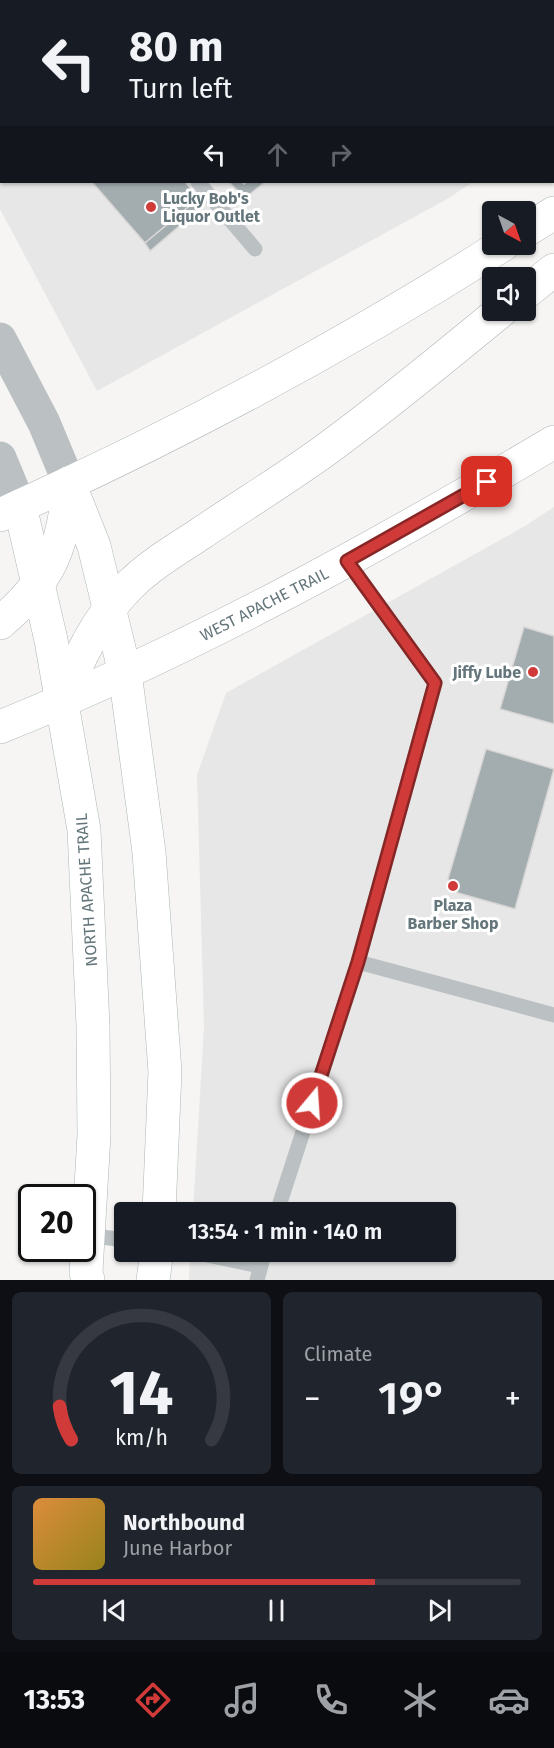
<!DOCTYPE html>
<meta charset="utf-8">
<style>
:root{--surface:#171b24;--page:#20242c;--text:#f1f3f6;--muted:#9ea1a6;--line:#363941;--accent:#d03b39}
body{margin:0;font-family:"Fira Sans",sans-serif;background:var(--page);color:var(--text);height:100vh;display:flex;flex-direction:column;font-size:22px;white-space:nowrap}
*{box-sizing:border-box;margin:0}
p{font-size:20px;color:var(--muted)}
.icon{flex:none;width:33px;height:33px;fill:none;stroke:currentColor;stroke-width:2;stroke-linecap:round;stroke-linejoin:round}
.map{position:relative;height:1280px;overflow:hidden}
.details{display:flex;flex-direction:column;gap:12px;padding:12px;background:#0d0f14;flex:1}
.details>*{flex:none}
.banner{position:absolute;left:0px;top:0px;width:555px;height:183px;box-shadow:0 2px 4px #0004;background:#171b24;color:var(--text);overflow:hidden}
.needle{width:39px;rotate:140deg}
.tools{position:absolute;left:482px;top:201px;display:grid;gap:12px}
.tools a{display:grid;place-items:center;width:54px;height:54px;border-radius:6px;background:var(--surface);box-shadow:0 2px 4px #0004;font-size:30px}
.speed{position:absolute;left:18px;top:1184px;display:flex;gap:12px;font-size:30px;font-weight:700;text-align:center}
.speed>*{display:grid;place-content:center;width:78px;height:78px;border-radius:50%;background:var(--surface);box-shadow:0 2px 4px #0004;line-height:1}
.speed .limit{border:3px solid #111;border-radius:9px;background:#fff;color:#111}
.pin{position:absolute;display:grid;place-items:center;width:51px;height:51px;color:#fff;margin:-26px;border-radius:12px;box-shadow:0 3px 9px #0006}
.me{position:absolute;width:66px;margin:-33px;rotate:18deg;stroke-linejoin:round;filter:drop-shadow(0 0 4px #0008)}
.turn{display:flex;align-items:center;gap:21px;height:126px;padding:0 30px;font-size:27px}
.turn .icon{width:78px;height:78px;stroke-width:2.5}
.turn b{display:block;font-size:42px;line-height:51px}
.lanes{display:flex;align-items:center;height:57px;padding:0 30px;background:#0003;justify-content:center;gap:30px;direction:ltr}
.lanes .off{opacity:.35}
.big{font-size:45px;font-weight:600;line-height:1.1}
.details .widget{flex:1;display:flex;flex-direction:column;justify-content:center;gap:9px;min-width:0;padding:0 21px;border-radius:9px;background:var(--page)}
.details .dial{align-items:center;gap:0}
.dial svg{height:156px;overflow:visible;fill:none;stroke:var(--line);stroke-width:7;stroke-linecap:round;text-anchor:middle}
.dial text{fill:var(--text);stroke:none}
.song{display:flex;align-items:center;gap:18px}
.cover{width:72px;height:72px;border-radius:9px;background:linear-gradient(135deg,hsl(30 70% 55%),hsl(50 70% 35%))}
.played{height:6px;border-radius:3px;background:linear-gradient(90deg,var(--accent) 70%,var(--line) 70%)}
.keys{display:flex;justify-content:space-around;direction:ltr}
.heat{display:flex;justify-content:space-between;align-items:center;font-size:33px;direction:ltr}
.details .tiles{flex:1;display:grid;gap:12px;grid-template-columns:1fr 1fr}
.widget:last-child{grid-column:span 2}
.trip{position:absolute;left:114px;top:1202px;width:342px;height:60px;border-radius:6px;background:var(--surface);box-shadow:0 2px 4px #0004;font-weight:600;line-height:60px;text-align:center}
.tab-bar{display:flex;height:96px;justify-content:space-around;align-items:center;background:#090b0e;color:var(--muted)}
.tab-bar .icon{width:42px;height:42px}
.tab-bar .current{color:var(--accent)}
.tab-bar b{font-size:27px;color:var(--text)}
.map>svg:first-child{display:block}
.built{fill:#e7e7e7}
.building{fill:#a3adb0;stroke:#d8d7d6;stroke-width:1.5}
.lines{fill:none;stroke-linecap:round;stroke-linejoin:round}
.secondary-casing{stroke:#aeb5b8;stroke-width:34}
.primary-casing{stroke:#afb5b7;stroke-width:34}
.service{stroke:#bbc1c3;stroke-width:15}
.tertiary{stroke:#bbc1c3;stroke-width:33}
.secondary{stroke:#fff;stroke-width:33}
.primary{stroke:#fff;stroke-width:33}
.route-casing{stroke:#872625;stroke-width:15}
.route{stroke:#d03b39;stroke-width:10}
.poi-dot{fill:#d03b39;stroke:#fff;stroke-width:2}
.labels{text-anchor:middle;stroke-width:6;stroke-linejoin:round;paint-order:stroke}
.poi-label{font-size:16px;font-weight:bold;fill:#64767b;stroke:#fff;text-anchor:start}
.street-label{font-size:16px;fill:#64767b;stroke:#fff}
</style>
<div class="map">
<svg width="554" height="1280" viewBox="0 0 554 1280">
<rect width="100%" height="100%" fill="#f6f5f3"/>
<!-- built -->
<g class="built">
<path d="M0 0H554V128V2H2V182H473L447 199 97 391 0 209Z"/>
<path d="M554 507V1280H189L190 1251H446V1212H193L204 1027 197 775 226 693 525 526Z"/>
</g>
<!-- building -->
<g class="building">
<path d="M139 0H203L205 2H138Z"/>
<path d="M484 0H554V55V2Z"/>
<path d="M92 182H185L199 198 145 243Z"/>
<path d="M229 182H242L244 184 247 182H265L245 198Z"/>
<path d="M199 198 205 204 150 251 145 243Z"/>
<path d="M524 627 554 636V724L500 709Z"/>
<path d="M486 749 554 769 515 909 458 893 448 879Z"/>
</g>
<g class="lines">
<defs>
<g id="secondary">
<path d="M69 483 94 546 125 673 149 852 165 1072 159 1212"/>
<path d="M20 506 51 640 84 830 93 1026 94 1135 86 1272 88 1280"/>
<path d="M153 1280 157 1251"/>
</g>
<g id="primary">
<path d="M525 231 554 213"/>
<path d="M525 293 554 270"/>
<path d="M0 515C174 437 343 347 504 244"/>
<path d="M0 623C50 581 64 547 69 483"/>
<path d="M63 702C76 660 99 616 130 585 150 565 177 549 200 534 241 506 284 480 324 451 386 406 443 358 502 310"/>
<path d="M0 727C193 649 375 548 554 442"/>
</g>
</defs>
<!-- secondary casing -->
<use href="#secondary" class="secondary-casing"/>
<!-- primary casing -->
<use href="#primary" class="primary-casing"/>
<!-- service -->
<g class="service">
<path d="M23 2 26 0"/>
<path d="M0 16 2 15"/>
<path d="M198 182 255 249"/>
<path d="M358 962 554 1015"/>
<path d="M277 1212 358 962 435 683 347 561"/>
<path d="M88 1235 124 1240"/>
<path d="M188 1251 260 1266"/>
<path d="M257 1280 265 1251"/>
</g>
<!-- tertiary -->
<g class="tertiary">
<path d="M0 339 44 423 69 483"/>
<path d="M0 458 20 506"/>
</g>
<!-- secondary -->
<use href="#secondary" class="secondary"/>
<!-- primary -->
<use href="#primary" class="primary"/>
</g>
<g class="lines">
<defs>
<path id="route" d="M312 1103 358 962 435 683 347 561 487 482"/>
</defs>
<!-- route casing -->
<use href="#route" class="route-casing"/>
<!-- route -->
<use href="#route" class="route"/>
</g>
<!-- markers -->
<g class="poi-dot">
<circle cx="151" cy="207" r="6"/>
<circle cx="533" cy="672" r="6"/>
<circle cx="453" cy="886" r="6"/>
</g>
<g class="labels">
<!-- poi labels -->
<g class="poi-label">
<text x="163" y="204">Lucky Bob's<tspan x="163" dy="18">Liquor Outlet</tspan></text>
<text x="521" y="678" text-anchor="end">Jiffy Lube</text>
<text x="453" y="911" text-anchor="middle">Plaza<tspan x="453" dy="18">Barber Shop</tspan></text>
</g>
<!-- street labels -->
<g class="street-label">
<text transform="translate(264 604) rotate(-27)" y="6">WEST APACHE TRAIL</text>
<text transform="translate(86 890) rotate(-94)" y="6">NORTH APACHE TRAIL</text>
</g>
</g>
</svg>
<div class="tools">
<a><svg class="needle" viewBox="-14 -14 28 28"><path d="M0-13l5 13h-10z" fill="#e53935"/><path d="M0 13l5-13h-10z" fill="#9ea1a6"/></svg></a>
<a><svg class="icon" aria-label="sound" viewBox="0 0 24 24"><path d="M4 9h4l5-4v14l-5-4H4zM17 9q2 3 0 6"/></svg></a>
</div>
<div class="speed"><div class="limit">20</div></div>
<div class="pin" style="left:487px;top:482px;background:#d93025"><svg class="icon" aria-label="arrive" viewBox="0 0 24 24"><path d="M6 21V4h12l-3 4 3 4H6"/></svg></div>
<svg class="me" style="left:312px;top:1103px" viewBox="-20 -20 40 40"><circle r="17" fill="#d03b39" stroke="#fff" stroke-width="3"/><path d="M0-11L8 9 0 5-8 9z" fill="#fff"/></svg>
<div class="trip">13:54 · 1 min · 140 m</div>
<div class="banner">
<div class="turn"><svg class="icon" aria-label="left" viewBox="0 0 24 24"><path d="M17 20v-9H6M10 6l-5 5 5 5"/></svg><div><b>80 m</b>Turn left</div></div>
<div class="lanes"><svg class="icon" aria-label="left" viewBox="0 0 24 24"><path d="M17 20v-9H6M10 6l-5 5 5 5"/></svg><svg class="icon off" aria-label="ahead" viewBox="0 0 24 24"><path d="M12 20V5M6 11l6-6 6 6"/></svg><svg class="icon off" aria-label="right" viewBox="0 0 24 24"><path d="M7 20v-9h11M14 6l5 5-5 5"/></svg></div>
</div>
</div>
<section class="details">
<div class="tiles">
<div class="widget dial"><svg viewBox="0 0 100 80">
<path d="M14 69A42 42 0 1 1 86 69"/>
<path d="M14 69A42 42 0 0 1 8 52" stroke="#d03b39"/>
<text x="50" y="56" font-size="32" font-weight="700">14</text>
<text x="50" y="72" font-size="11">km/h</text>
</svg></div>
<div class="widget"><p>Climate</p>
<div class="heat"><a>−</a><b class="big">19°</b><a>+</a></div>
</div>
<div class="widget">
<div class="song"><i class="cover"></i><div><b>Northbound</b><p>June Harbor</p></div></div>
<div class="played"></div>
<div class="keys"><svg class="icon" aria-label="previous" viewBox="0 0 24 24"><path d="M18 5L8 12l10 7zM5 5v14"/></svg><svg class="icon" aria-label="pause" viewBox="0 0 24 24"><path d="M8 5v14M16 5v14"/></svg><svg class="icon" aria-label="next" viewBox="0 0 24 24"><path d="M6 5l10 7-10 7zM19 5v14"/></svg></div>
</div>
</div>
</section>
<nav class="tab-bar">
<b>13:53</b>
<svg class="icon current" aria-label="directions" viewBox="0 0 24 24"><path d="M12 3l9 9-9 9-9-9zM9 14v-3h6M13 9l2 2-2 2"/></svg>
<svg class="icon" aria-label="music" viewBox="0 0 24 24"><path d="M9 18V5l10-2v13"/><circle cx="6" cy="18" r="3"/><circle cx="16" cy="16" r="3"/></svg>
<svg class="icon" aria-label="phone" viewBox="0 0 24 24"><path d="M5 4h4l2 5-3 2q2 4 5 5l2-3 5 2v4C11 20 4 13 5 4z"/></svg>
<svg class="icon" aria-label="climate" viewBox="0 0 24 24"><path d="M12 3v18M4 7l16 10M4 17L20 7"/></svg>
<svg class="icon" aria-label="car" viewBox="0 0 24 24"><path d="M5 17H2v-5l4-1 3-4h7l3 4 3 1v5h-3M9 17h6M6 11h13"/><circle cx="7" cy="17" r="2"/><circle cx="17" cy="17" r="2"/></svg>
</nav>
